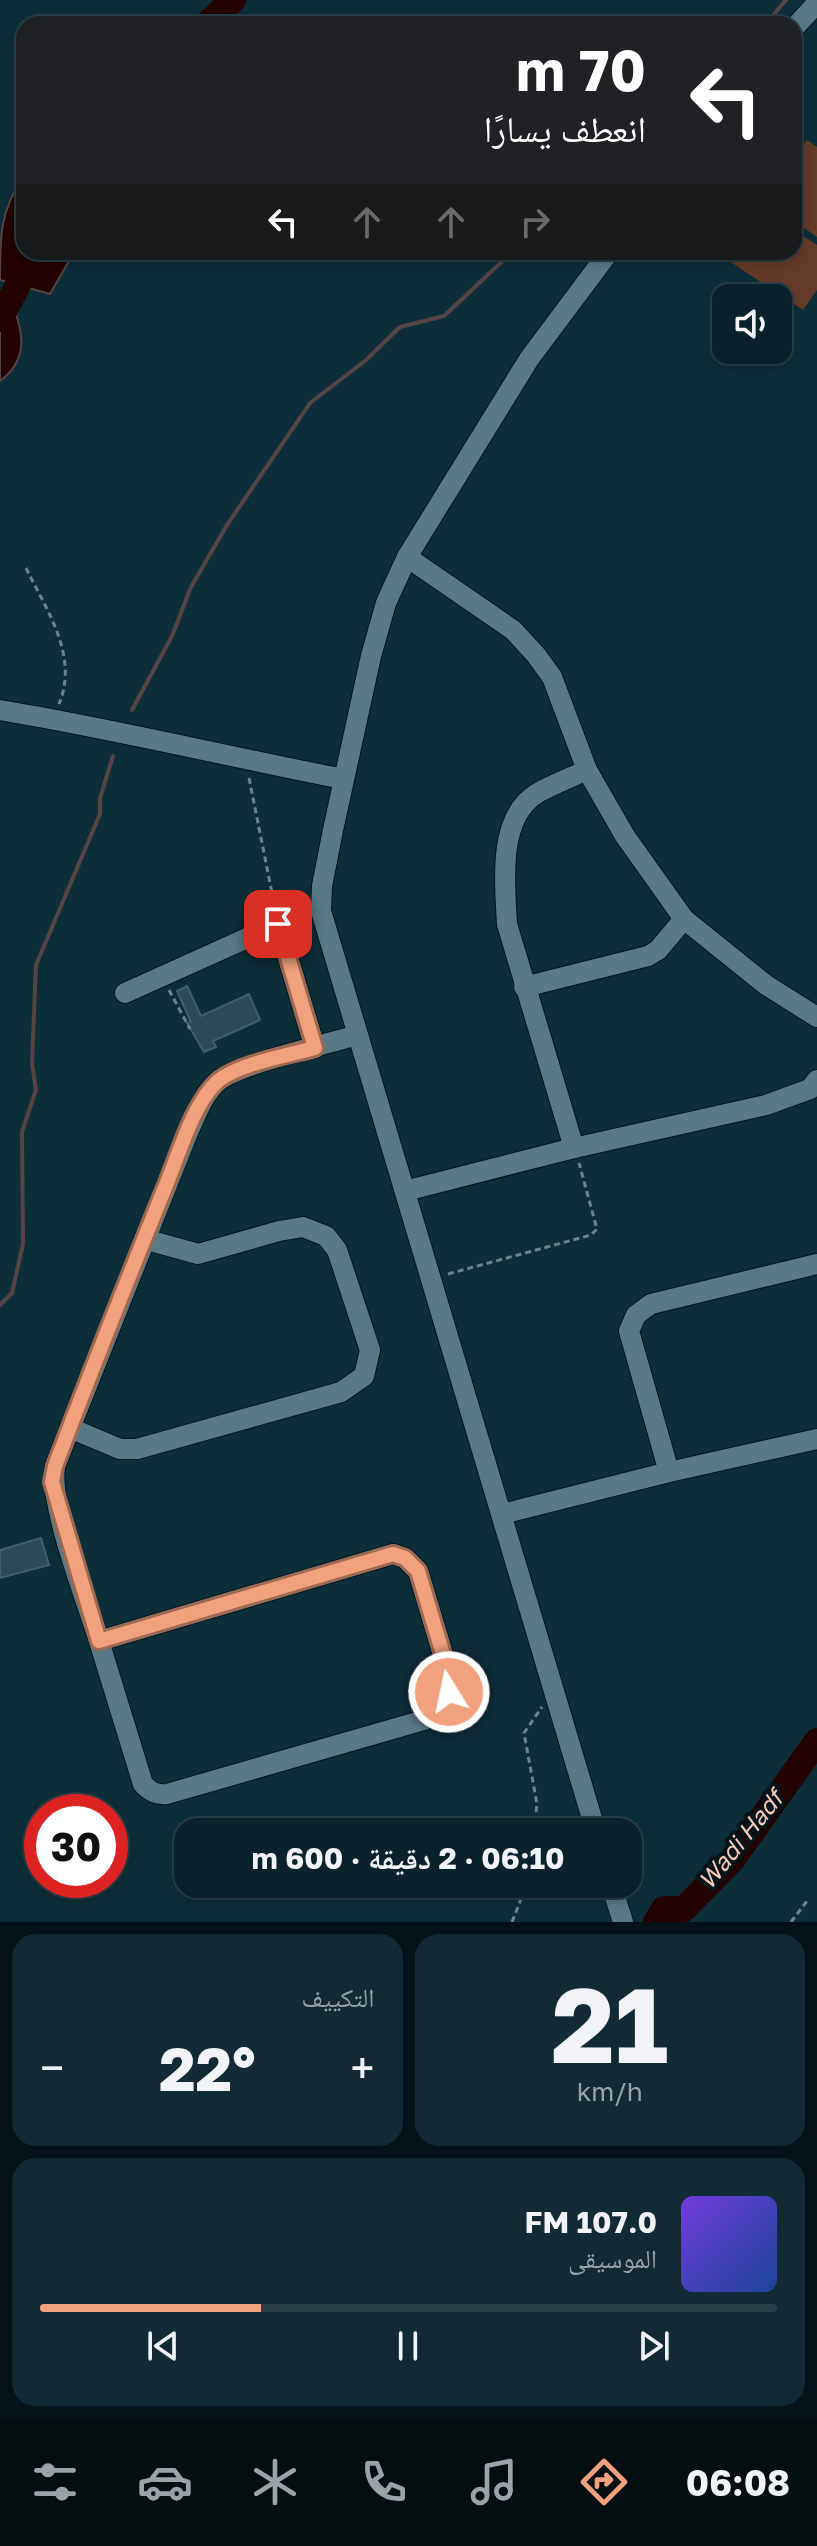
<!DOCTYPE html>
<html lang="ar">
<meta charset="utf-8">
<style>
:root{--surface:#09222b;--page:#122a33;--text:#f1f3f6;--muted:#99a4a9;--line:#293f47;--accent:#f2a17e}
body{margin:0;font-family:"Golos Text","Noto Naskh Arabic",sans-serif;background:var(--page);color:var(--text);direction:rtl;height:100vh;display:flex;flex-direction:column;font-size:30px;white-space:nowrap}
*{box-sizing:border-box;margin:0}
p{font-size:26px;color:var(--muted)}
.icon{flex:none;width:44px;height:44px;fill:none;stroke:currentColor;stroke-width:2;stroke-linecap:round;stroke-linejoin:round}
.map{position:relative;height:1922px;overflow:hidden;direction:ltr}
.side{display:flex;flex-direction:column;gap:12px;padding:12px;background:#051318;flex:1}
.side>*{flex:none}
.guide{position:absolute;left:16px;top:16px;width:786px;height:244px;border-radius:24px;box-shadow:0 4px 12px #0003,0 0 0 2px var(--line);direction:rtl;background:#202124;color:#fff;overflow:hidden}
.fabs{position:absolute;left:712px;top:284px;display:grid;gap:16px}
.fabs a{display:grid;place-items:center;width:80px;height:80px;border-radius:16px;background:var(--surface);box-shadow:0 4px 12px #0003,0 0 0 2px var(--line);font-size:40px}
.speed{position:absolute;left:24px;top:1794px;display:flex;gap:16px;font-size:40px;font-weight:700;text-align:center}
.speed>*{display:grid;place-content:center;width:104px;height:104px;border-radius:50%;background:var(--surface);box-shadow:0 4px 12px #0003,0 0 0 2px var(--line);line-height:1}
.speed .limit{border:12px solid #d22;background:#fff;color:#111}
.pin{position:absolute;display:grid;place-items:center;width:68px;height:68px;color:#fff;margin:-34px;border-radius:16px;box-shadow:0 4px 12px #0006}
.me{position:absolute;width:88px;margin:-44px;rotate:350deg;stroke-linejoin:round;filter:drop-shadow(0 0 6px #0008)}
.turn{display:flex;align-items:center;gap:28px;height:168px;padding:0 24px;font-size:36px}
.turn .icon{width:104px;height:104px;stroke-width:2.5}
.turn b{display:block;font-size:56px;line-height:68px}
.lanes{display:flex;align-items:center;height:76px;padding:0 24px;background:#0003;justify-content:center;gap:40px;direction:ltr}
.lanes .off{opacity:.35}
.big{font-size:60px;font-weight:700;line-height:1.1}
.side .tile{flex:1;display:flex;flex-direction:column;justify-content:center;gap:12px;min-width:0;padding:0 28px;border-radius:24px;background:var(--page)}
.side .dial{align-items:center;gap:0}
.dial b{font-size:104px;line-height:1}
.song{display:flex;align-items:center;gap:24px}
.cover{width:96px;height:96px;border-radius:12px;background:linear-gradient(135deg,hsl(260 70% 55%),hsl(220 70% 35%))}
.played{height:8px;border-radius:4px;background:linear-gradient(90deg,var(--accent) 30%,var(--line) 30%)}
.keys{display:flex;justify-content:space-around;direction:ltr}
.heat{display:flex;justify-content:space-between;align-items:center;font-size:44px;direction:ltr}
.side .tiles{flex:1;display:grid;gap:12px;grid-template-columns:1fr 1fr}
.tile:last-child{grid-column:span 2}
.trip{position:absolute;left:174px;top:1818px;width:468px;height:80px;border-radius:24px;background:var(--surface);box-shadow:0 4px 12px #0003,0 0 0 2px var(--line);font-weight:700;line-height:80px;text-align:center;direction:rtl}
.dock{display:flex;height:128px;justify-content:space-around;align-items:center;background:#040e11;color:var(--muted)}
.dock .icon{width:56px;height:56px}
.dock .active{color:var(--accent)}
.dock b{font-size:36px;color:var(--text)}
.map>svg:first-child{display:block}
.green{fill:#643a28}
.water{fill:#230200;stroke:#564445;stroke-width:2}
.lines{fill:none;stroke-linecap:round;stroke-linejoin:round}
.stream{stroke:#564445;stroke-width:4}
.river{stroke:#230200;stroke-width:26}
.building{fill:#2a4b57;stroke:#3e606c;stroke-width:2}
.minor-casing{stroke:#00151d;stroke-width:22}
.path{stroke:#6a848d;stroke-width:3;stroke-dasharray:6 4;stroke-linecap:butt}
.minor{stroke:#587a87;stroke-width:20}
.route-casing{stroke:#9d6952;stroke-width:20}
.route{stroke:#f2a17e;stroke-width:14}
.labels{text-anchor:middle;stroke-width:8;stroke-linejoin:round;paint-order:stroke}
.water-label{font-size:24px;font-style:italic;fill:#f7cbb9;stroke:#071419}
</style>
<div class="map">
<svg width="817" height="1922" viewBox="0 0 817 1922">
<rect width="100%" height="100%" fill="#0c2e39"/>
<!-- green -->
<g class="green">
<path d="M807 140 817 147V237L794 221V159Z"/>
<path d="M794 230 817 245V290L803 310 726 259 731 252H794Z"/>
</g>
<!-- water -->
<g class="water">
<path d="M24 175V252H74L50 294 0 280C0 235 0 211 24 175Z"/>
<path d="M0 298 11 299C22 330 31 358 0 381Z"/>
</g>
<g class="lines">
<!-- stream -->
<g class="stream">
<path d="M766 24 786 0"/>
<path d="M132 710 172 636 191 587 227 525 310 403 366 360 400 327 444 316 510 254 521 252"/>
<path d="M0 1305 12 1293 23 1244 22 1132 36 1090 32 1063 36 965 100 814V798L113 756"/>
</g>
<!-- river -->
<g class="river">
<path d="M207 24 233 0"/>
<path d="M0 319 18 285 29 252"/>
<path d="M656 1922 664 1909H684L732 1860 817 1741"/>
</g>
</g>
<!-- building -->
<g class="building">
<path d="M187 986 201 1016 249 994 260 1020 213 1041 216 1047 204 1052 187 1023 191 1022 177 991Z"/>
<path d="M41 1538 49 1565 0 1578V1550Z"/>
</g>
<g class="lines">
<defs>
<g id="minor">
<path d="M794 28 817 3"/>
<path d="M407 557 513 630 536 655 552 677 587 770 625 836 684 919 766 985 817 1017"/>
<path d="M0 710C116 729 229 757 344 779"/>
<path d="M524 987 648 956 658 950 684 919"/>
<path d="M125 993 278 924 315 1048"/>
<path d="M574 1148 507 924C505 885 497 819 536 794 551 785 570 778 587 770"/>
<path d="M405 1191 574 1148 766 1105 810 1089 817 1080"/>
<path d="M70 1428 120 1449H137L341 1392 364 1376 370 1350 337 1250 326 1236 303 1227 279 1231 198 1254 144 1239"/>
<path d="M669 1472 629 1331 636 1315 651 1304 817 1264"/>
<path d="M502 1514 669 1472 817 1439"/>
<path d="M393 1554 405 1558 418 1571 451 1681C449 1700 440 1710 424 1720L167 1794C157 1795 150 1792 143 1784L99 1641Z"/>
<path d="M99 1641C86 1599 49 1506 55 1466L189 1130C197 1113 203 1095 217 1082 235 1065 328 1044 357 1035"/>
<path d="M596 1832 321 911 322 886 333 830 371 656 386 603 407 557 529 359 609 252"/>
<path d="M611 1884 623 1922"/>
</g>
</defs>
<!-- minor casing -->
<use href="#minor" class="minor-casing"/>
<!-- path -->
<g class="path">
<path d="M26 568C47 611 79 656 59 704"/>
<path d="M249 778 275 908"/>
<path d="M169 990 190 1029"/>
<path d="M448 1274 591 1235 597 1229 579 1163"/>
<path d="M534 1832 537 1804 524 1733 542 1707"/>
<path d="M512 1922 527 1884"/>
<path d="M791 1922 807 1901"/>
</g>
<!-- minor -->
<use href="#minor" class="minor"/>
</g>
<g class="lines">
<defs>
<path id="route" d="M278 924 315 1048C289 1055 238 1064 218 1081 192 1104 178 1158 164 1190 127 1281 90 1374 55 1466L52 1482 99 1641 393 1554 405 1558 418 1571 451 1681 449 1692"/>
</defs>
<!-- route casing -->
<use href="#route" class="route-casing"/>
<!-- route -->
<use href="#route" class="route"/>
</g>
<g class="labels">
<!-- water labels -->
<g class="water-label">
<text transform="translate(741 1840) rotate(-51)" y="8">Wadi Hadf</text>
</g>
</g>
</svg>
<div class="fabs">
<a><svg class="icon" aria-label="sound" viewBox="0 0 24 24"><path d="M4 9h4l5-4v14l-5-4H4zM17 9q2 3 0 6"/></svg></a>
</div>
<div class="speed"><div class="limit">30</div></div>
<div class="pin" style="left:278px;top:924px;background:#d93025"><svg class="icon" aria-label="arrive" viewBox="0 0 24 24"><path d="M6 21V4h12l-3 4 3 4H6"/></svg></div>
<svg class="me" style="left:449px;top:1692px" viewBox="-20 -20 40 40"><circle r="17" fill="#f2a17e" stroke="#fff" stroke-width="3"/><path d="M0-11L8 9 0 5-8 9z" fill="#fff"/></svg>
<div class="trip">06:10 · 2 دقيقة · 600 m</div>
<div class="guide">
<div class="turn"><svg class="icon" aria-label="left" viewBox="0 0 24 24"><path d="M17 20v-9H6M10 6l-5 5 5 5"/></svg><div><b>70 m</b>انعطف يسارًا</div></div>
<div class="lanes"><svg class="icon" aria-label="left" viewBox="0 0 24 24"><path d="M17 20v-9H6M10 6l-5 5 5 5"/></svg><svg class="icon off" aria-label="ahead" viewBox="0 0 24 24"><path d="M12 20V5M6 11l6-6 6 6"/></svg><svg class="icon off" aria-label="ahead" viewBox="0 0 24 24"><path d="M12 20V5M6 11l6-6 6 6"/></svg><svg class="icon off" aria-label="right" viewBox="0 0 24 24"><path d="M7 20v-9h11M14 6l5 5-5 5"/></svg></div>
</div>
</div>
<section class="side">
<div class="tiles">
<div class="tile dial"><b>21</b><p>km/h</p></div>
<div class="tile"><p>التكييف</p>
<div class="heat"><a>−</a><b class="big">22°</b><a>+</a></div>
</div>
<div class="tile">
<div class="song"><i class="cover"></i><div><b>107.0 FM</b><p>الموسيقى</p></div></div>
<div class="played"></div>
<div class="keys"><svg class="icon" aria-label="previous" viewBox="0 0 24 24"><path d="M18 5L8 12l10 7zM5 5v14"/></svg><svg class="icon" aria-label="pause" viewBox="0 0 24 24"><path d="M8 5v14M16 5v14"/></svg><svg class="icon" aria-label="next" viewBox="0 0 24 24"><path d="M6 5l10 7-10 7zM19 5v14"/></svg></div>
</div>
</div>
</section>
<nav class="dock">
<b>06:08</b>
<svg class="icon active" aria-label="directions" viewBox="0 0 24 24"><path d="M12 3l9 9-9 9-9-9zM9 14v-3h6M13 9l2 2-2 2"/></svg>
<svg class="icon" aria-label="music" viewBox="0 0 24 24"><path d="M9 18V5l10-2v13"/><circle cx="6" cy="18" r="3"/><circle cx="16" cy="16" r="3"/></svg>
<svg class="icon" aria-label="phone" viewBox="0 0 24 24"><path d="M5 4h4l2 5-3 2q2 4 5 5l2-3 5 2v4C11 20 4 13 5 4z"/></svg>
<svg class="icon" aria-label="climate" viewBox="0 0 24 24"><path d="M12 3v18M4 7l16 10M4 17L20 7"/></svg>
<svg class="icon" aria-label="car" viewBox="0 0 24 24"><path d="M5 17H2v-5l4-1 3-4h7l3 4 3 1v5h-3M9 17h6M6 11h13"/><circle cx="7" cy="17" r="2"/><circle cx="17" cy="17" r="2"/></svg>
<svg class="icon" aria-label="filters" viewBox="0 0 24 24"><path d="M4 7h16M4 17h16"/><circle cx="9" cy="7" r="2"/><circle cx="15" cy="17" r="2"/></svg>
</nav>
